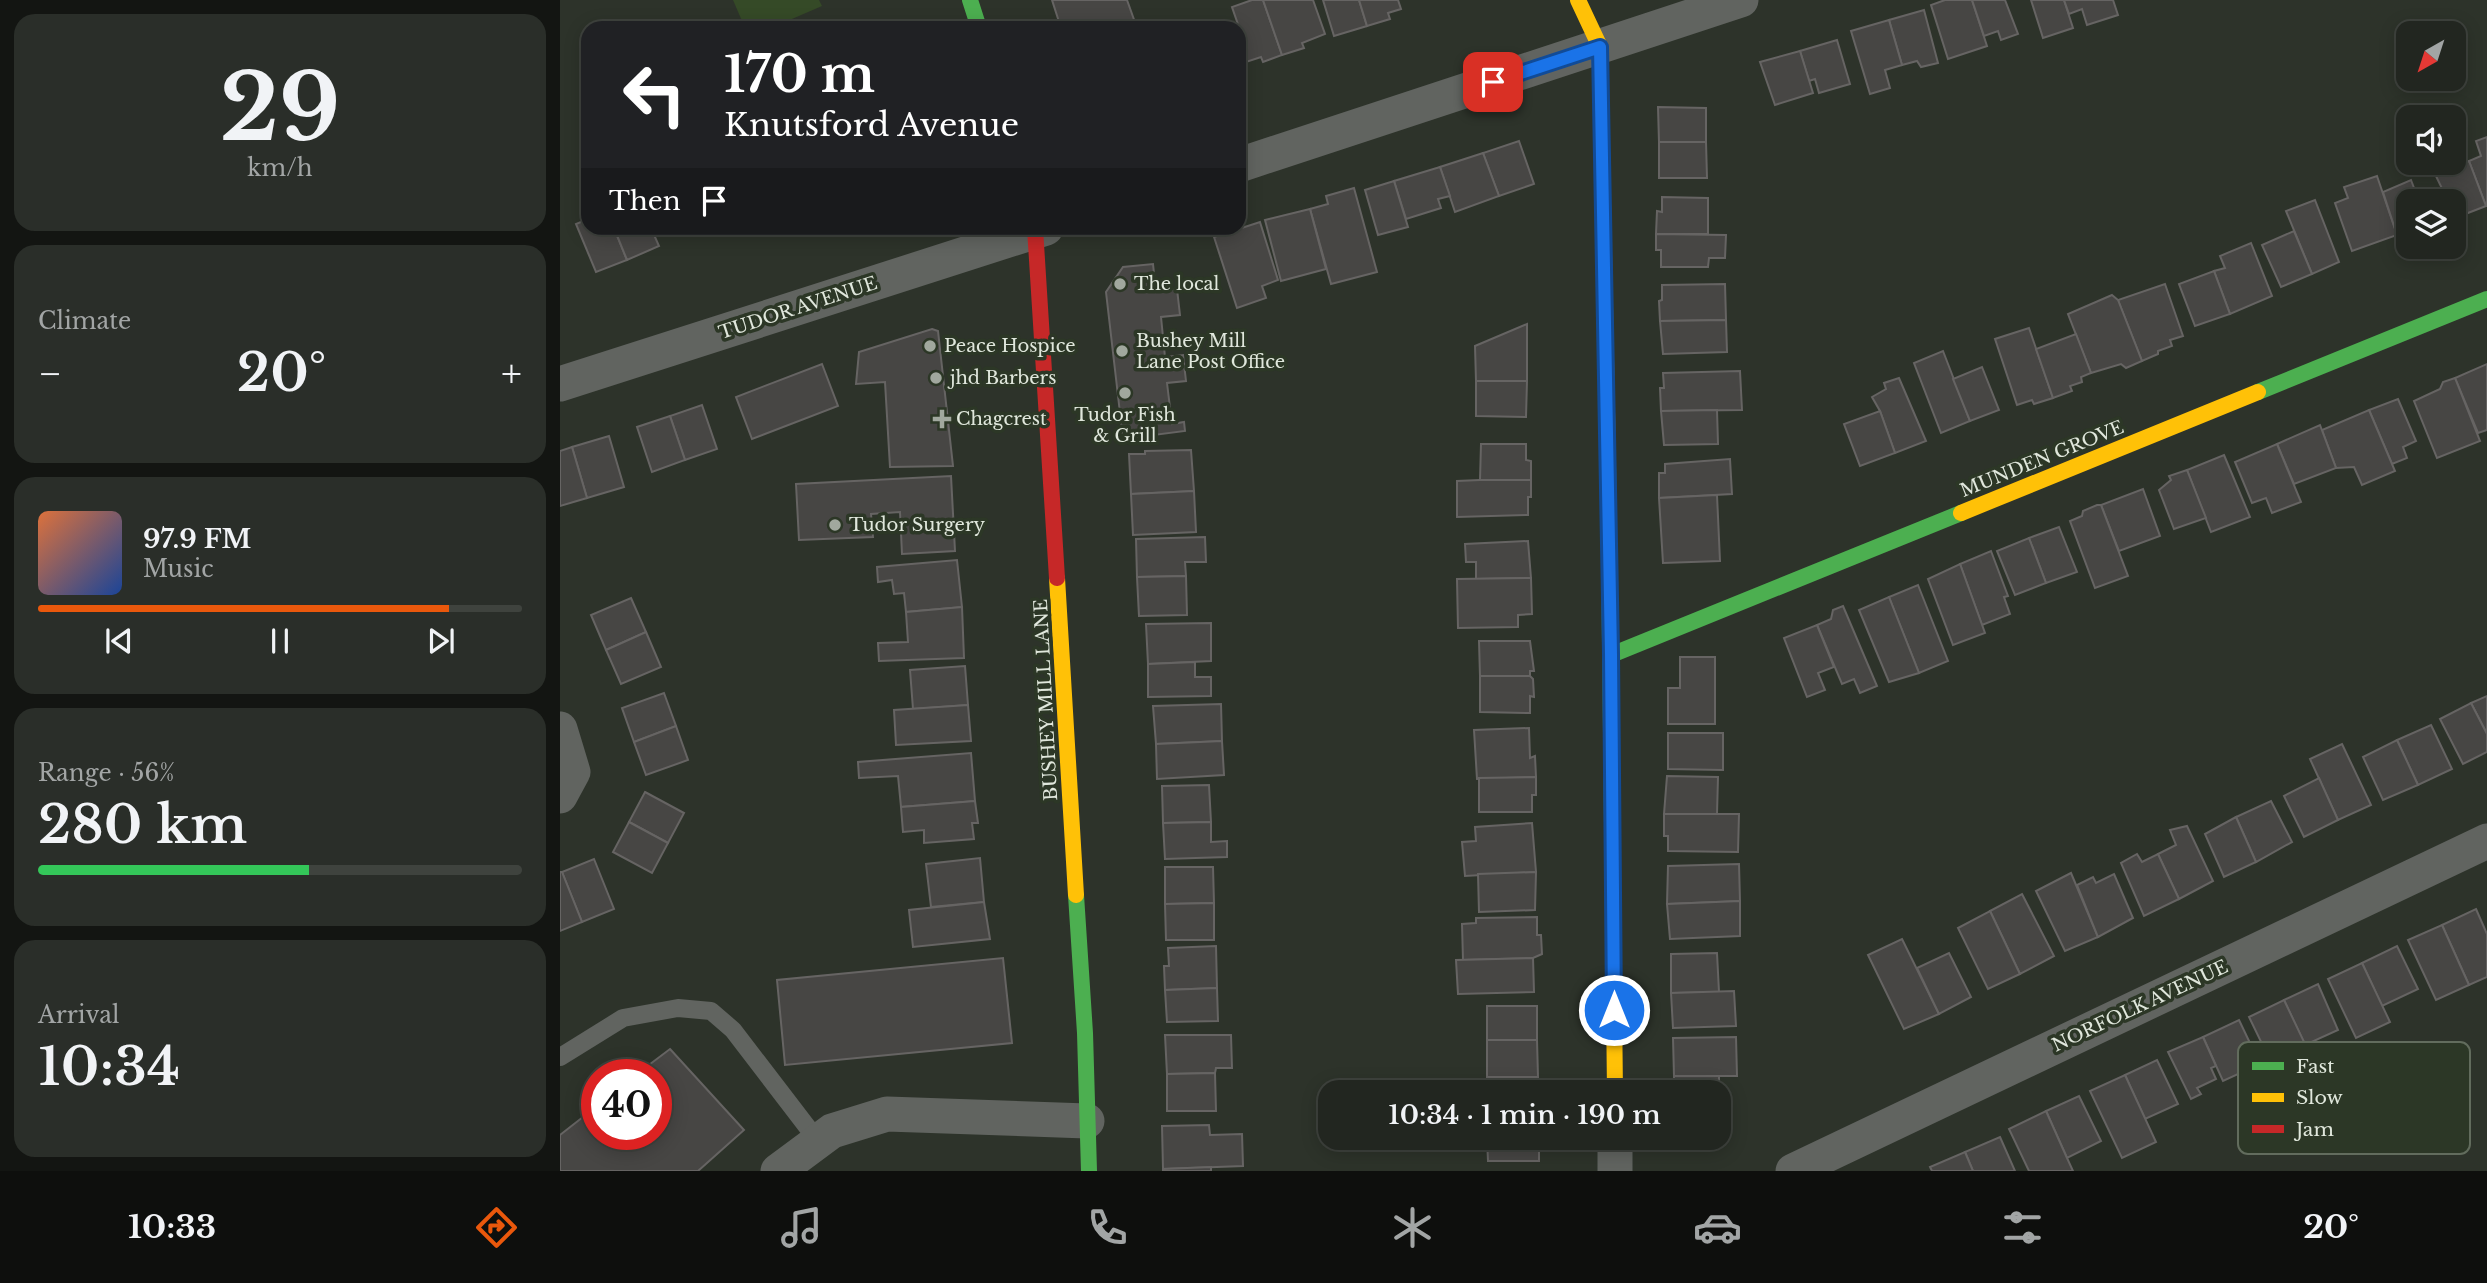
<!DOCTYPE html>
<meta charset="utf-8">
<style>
:root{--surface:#222620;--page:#2a2e29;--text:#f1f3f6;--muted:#a2a5a5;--line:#3f433e;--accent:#ea580c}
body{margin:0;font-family:"Libre Baskerville",serif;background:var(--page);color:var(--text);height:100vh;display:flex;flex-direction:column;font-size:26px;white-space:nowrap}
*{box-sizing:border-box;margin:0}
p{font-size:23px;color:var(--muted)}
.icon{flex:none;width:38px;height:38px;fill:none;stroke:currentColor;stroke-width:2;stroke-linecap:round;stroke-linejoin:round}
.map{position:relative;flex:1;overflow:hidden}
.side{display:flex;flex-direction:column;gap:14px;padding:14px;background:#131512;width:560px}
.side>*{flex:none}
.guide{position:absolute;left:21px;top:21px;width:665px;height:214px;border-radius:21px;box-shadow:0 4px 18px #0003,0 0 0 2px var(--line);background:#202124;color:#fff;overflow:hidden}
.needle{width:46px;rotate:219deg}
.tools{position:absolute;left:1836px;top:21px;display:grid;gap:14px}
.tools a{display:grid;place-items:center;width:70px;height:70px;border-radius:14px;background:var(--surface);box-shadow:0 4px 18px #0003,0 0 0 2px var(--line);font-size:35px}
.speed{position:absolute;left:21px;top:1059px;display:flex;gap:14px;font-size:35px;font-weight:700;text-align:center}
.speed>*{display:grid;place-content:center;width:91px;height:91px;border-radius:50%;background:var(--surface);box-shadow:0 4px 18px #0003,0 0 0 2px var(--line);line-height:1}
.speed .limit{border:10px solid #d22;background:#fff;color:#111}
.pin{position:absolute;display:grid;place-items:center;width:60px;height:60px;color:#fff;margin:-30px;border-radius:14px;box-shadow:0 4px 10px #0006}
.me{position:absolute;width:77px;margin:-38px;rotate:0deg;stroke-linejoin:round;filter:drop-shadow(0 0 5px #0008)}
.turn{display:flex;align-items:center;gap:24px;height:147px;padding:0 28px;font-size:32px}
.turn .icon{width:91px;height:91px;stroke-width:2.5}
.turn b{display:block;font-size:49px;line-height:60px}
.then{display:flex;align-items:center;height:66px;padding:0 28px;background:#0003;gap:14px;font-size:26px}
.big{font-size:52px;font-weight:600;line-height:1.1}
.side .tile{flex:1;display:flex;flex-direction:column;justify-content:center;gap:10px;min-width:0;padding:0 24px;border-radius:21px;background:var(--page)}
.side .dial{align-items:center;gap:0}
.dial b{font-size:91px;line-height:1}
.song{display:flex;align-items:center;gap:21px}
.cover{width:84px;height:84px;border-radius:10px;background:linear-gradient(135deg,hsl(20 70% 55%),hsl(220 70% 35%))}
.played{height:7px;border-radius:4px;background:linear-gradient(90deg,var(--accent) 85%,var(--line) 85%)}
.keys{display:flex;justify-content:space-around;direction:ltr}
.heat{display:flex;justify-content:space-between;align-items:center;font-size:38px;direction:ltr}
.charge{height:10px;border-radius:5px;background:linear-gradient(90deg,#34c759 56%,var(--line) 0)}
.trip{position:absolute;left:758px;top:1080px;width:413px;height:70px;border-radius:21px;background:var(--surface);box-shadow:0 4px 18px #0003,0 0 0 2px var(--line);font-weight:600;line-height:70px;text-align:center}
.dock{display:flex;height:112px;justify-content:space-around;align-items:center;background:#0e0f0d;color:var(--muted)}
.dock .icon{width:49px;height:49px}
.dock .active{color:var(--accent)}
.dock b{font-size:32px;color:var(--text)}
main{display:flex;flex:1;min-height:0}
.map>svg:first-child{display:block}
.green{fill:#354a27}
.building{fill:#474644;stroke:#666463;stroke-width:2}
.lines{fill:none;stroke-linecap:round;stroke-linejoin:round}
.lane{stroke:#616460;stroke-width:18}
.street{stroke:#616460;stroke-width:35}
.fast{stroke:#4caf50;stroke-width:16}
.slow{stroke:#ffc107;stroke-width:16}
.jam{stroke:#c62828;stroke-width:16}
.route-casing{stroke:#114b97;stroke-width:18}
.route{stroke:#1a73e8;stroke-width:12}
.poi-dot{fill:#a1a89e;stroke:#2c3726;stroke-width:2.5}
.labels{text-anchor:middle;stroke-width:7;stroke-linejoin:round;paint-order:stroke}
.poi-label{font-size:18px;fill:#e0e7dc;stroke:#2c3726;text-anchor:start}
.street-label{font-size:18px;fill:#e0e7dc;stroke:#2c3726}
.key{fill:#2c3726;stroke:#626c5d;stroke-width:2}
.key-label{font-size:19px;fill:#e0e7dc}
</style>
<main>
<section class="side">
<div class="tile dial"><b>29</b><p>km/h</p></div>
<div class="tile"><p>Climate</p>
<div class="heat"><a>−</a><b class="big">20°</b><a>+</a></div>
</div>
<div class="tile">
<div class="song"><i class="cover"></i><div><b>97.9 FM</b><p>Music</p></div></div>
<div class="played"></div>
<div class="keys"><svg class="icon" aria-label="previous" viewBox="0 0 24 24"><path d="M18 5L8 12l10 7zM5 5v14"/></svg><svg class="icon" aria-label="pause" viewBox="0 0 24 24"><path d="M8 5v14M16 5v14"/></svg><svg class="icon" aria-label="next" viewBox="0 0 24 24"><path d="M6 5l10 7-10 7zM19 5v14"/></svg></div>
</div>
<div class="tile"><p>Range · 56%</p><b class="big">280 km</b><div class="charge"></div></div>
<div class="tile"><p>Arrival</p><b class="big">10:34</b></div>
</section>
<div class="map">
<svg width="1927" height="1171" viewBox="0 0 1927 1171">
<rect width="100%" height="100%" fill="#2d332a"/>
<!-- green -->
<path class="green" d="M173 0H259L262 6 211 28H185Z"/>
<!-- building -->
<g class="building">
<path d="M492 0H567L577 28H501Z"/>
<path d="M692 0H703L722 55 703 62 701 57 680 64 679 37 682 36 672 7Z"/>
<path d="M703 0H753L765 34 742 43 744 48 722 55Z"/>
<path d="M763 0H799L807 26 774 36Z"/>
<path d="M799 0H838L841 9 828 13 830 19 807 26Z"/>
<path d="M1385 0H1412L1427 46 1388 59 1371 5Z"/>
<path d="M1412 0H1445L1458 34 1441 40 1438 31 1424 36Z"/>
<path d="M1471 0H1504L1513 28 1483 38Z"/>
<path d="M1504 0H1553L1558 15 1527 25 1522 9 1509 14Z"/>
<path d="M1364 10 1378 63 1361 67 1357 61 1342 65 1329 20Z"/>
<path d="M1329 20 1342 65 1325 70 1330 88 1310 94 1291 31Z"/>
<path d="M1277 40 1290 84 1259 93 1255 79 1249 81 1240 51Z"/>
<path d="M1240 51 1253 93 1215 105 1200 62Z"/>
<path d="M1098 107 1146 108V142H1099Z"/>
<path d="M1927 137V206H1926L1909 161 1921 156 1916 141Z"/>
<path d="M959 141 974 184 939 196 923 153Z"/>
<path d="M1099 142H1146L1147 178H1099Z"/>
<path d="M923 153 939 196 895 212 880 167Z"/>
<path d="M1909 161 1926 206 1895 218 1894 201H1888L1875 174Z"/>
<path d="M880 167 890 196 878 199 881 208 846 219 834 181Z"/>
<path d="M1817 176 1837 235 1792 251 1775 203 1788 198 1784 187Z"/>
<path d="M1851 180 1859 201H1848V230L1837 235 1823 192Z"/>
<path d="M834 181 848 227 818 235 805 190Z"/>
<path d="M794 188 817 272 771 284 750 209 768 204 766 196Z"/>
<path d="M1102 197 1148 198V234H1096L1097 211 1102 212Z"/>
<path d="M1755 200 1779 262 1752 274 1726 211Z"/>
<path d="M750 209 766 269 721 281 705 220Z"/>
<path d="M28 219V228H54L67 260 36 272 16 224Z"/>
<path d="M700 222 718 280 702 286 706 298 677 308 654 237Z"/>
<path d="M54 228H91L99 246 67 260Z"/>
<path d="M1734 231 1752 274 1721 287 1702 245Z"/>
<path d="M1096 234 1166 235 1165 258H1149L1148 267H1101V250H1096Z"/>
<path d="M1691 243 1712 296 1670 314 1654 271 1665 268 1660 256Z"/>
<path d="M593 264 596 292 617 289 620 315 601 317 605 357 623 355 626 381 607 383 612 424 624 422 625 431 563 439 546 292 563 267Z"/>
<path d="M1654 271 1670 314 1635 326 1619 284Z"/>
<path d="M1165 284 1166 320 1100 321 1099 301 1102 300V285Z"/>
<path d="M1605 284 1623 336 1610 340 1612 346 1598 351V354L1582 361 1558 300Z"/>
<path d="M1552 295 1558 300 1582 361 1566 368 1561 364 1531 373 1508 314Z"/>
<path d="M1166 320 1167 352 1103 354 1100 321Z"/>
<path d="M967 324V381H916L915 346Z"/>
<path d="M1469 328 1493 398 1474 404 1472 400 1457 405 1435 339Z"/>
<path d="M372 329 378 331 393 466 330 467 325 382 296 384 299 352Z"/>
<path d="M1516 334 1531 373 1521 377 1522 382 1510 386 1512 391 1493 398 1476 349Z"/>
<path d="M1383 351 1410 421 1381 433 1354 363Z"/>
<path d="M262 364 278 406 192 439 176 397Z"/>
<path d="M1927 364V430L1918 433 1895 378Z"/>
<path d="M1422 367 1439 410 1410 421 1393 379Z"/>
<path d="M1180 371 1182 410 1101 411 1100 388H1104L1103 373Z"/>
<path d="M1339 378 1366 441 1335 453 1320 411 1312 397 1326 389 1324 383Z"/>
<path d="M1895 378 1920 441 1877 458 1854 401 1880 389 1883 382Z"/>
<path d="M916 381H967L966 417 916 416Z"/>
<path d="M1838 399 1856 441 1843 447 1847 458 1832 464 1809 410Z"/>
<path d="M142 405 157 449 125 460 110 416Z"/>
<path d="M1157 410 1158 444 1104 445 1101 411Z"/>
<path d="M1809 410 1835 471 1802 485 1794 467 1776 468 1762 430Z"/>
<path d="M1320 411 1335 453 1300 466 1284 424Z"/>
<path d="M110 416 125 460 92 472 77 427Z"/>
<path d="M1760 425 1776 468 1734 484 1717 444Z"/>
<path d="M49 436 64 487 27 498 12 447Z"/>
<path d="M921 444H966V460L971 461V480H920Z"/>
<path d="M1717 444 1741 502 1712 513 1706 498 1692 503 1675 462Z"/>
<path d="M12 447 27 498 0 506V451Z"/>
<path d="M631 450 634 491 571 494 569 454H585V451Z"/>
<path d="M1664 455 1690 517 1651 532 1627 470Z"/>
<path d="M1170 459 1172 494 1099 498V473H1105V464Z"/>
<path d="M1627 470 1646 518 1614 529 1599 490 1611 480 1609 476Z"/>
<path d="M391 476 395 551 342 554 340 512 311 514 313 537 239 540 236 484Z"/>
<path d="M920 480H971V497H968V515L897 517V481Z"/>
<path d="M1583 489 1600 536 1559 551 1541 505Z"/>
<path d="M634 491 636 532 573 535 571 494Z"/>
<path d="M1157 495 1160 561 1103 563 1099 498Z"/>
<path d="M1537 505H1541L1568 576 1535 588 1510 521 1522 516 1523 511Z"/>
<path d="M1499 527 1517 572 1486 583 1469 538Z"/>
<path d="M645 537 646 562H625L626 576 577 577 576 539Z"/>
<path d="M1469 538 1486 583 1455 595 1437 551Z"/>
<path d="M968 541 971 578 916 579V562H906L905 544Z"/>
<path d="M1431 551 1448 596 1444 597 1450 614 1422 625 1400 564Z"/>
<path d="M397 560 402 607 346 612 344 593 334 594 332 580 318 582 317 567Z"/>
<path d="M1400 564 1425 633 1393 645 1368 579Z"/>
<path d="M626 576 627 615 579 616 577 577Z"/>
<path d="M971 578 972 614 958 615V627L898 628 897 579Z"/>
<path d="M1358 585 1388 661 1359 673 1329 597Z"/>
<path d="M1329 597 1359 673 1329 682 1299 610Z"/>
<path d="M71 598 86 632 46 650 31 615Z"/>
<path d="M1283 606 1317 686 1300 693 1294 679 1282 684 1257 625 1271 619 1273 610Z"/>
<path d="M402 607 404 658 319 661 318 643 348 642 346 612Z"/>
<path d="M651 623V661L588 664 586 624Z"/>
<path d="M1257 625 1274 667 1258 673 1265 690 1247 697 1224 638Z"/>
<path d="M86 632 101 667 61 684 46 650Z"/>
<path d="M919 641H970L974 671H970V676H920Z"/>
<path d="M1120 657H1155V724H1108V688H1120Z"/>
<path d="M635 662V677H651V696L588 697V664Z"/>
<path d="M405 666 408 705 353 709 350 670Z"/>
<path d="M920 676H970L973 679 974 697 970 696V713L920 712Z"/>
<path d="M104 693 116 726 74 742 62 708Z"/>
<path d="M1927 696V734L1911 703Z"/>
<path d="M1911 703 1927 734V752L1903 764 1880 719Z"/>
<path d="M661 704 662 741 596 744 593 706Z"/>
<path d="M408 705 411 741 336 745 334 710Z"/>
<path d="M1871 725 1892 769 1858 785 1837 740Z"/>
<path d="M116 726 128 760 86 775 74 742Z"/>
<path d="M969 728 970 758 975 756 976 777 917 779 914 730Z"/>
<path d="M1108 733H1163V770L1108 769Z"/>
<path d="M1837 740 1858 785 1823 800 1803 757Z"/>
<path d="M662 741 664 775 597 779 596 744Z"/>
<path d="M1782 744 1811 805 1778 820 1750 759Z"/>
<path d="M411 753 415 801 341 807 338 776 299 778 298 762Z"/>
<path d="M1107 776 1158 777 1157 814H1104Z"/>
<path d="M976 777V795H972V812H919V778Z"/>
<path d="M1759 778 1778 820 1744 837 1724 796Z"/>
<path d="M649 785 651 822 603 823 602 786Z"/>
<path d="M85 792 124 813 108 843 69 822Z"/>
<path d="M415 801 418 823H412L414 839 364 843V830L343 832 341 807Z"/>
<path d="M1711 801 1732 842 1696 862 1676 817Z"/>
<path d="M1104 814H1179L1178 852 1108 851V836H1104Z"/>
<path d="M1676 817 1696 862 1664 877 1645 834Z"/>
<path d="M69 822 108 843 92 873 53 852Z"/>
<path d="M651 822V842L667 841V857L605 859 603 823Z"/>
<path d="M972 823 976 872 905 876 902 842 916 841 915 827Z"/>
<path d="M1627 826 1653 881 1619 899 1598 854 1616 845 1610 830Z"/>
<path d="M1577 854 1582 862 1598 854 1619 899 1584 916 1561 863Z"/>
<path d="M420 858 424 902 371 907 366 864Z"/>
<path d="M34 859 54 909 22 922 2 872Z"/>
<path d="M1179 864 1180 901 1107 904 1108 866Z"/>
<path d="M605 867H653L654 903 605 904Z"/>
<path d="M0 872H2L22 922 0 931Z"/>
<path d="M976 872 975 910 919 912 918 874Z"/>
<path d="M1511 873 1538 937 1505 951 1476 891Z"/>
<path d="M1554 874 1573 918 1538 937 1517 885 1533 877 1536 883Z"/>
<path d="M1462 894 1494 956 1460 974 1430 911Z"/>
<path d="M1180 901V936L1110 939 1107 904Z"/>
<path d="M424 902 430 939 353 947 349 910Z"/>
<path d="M654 903V940H606L605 904Z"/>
<path d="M1916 909 1927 934V977L1909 985 1882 925Z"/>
<path d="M1430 911 1460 974 1428 989 1398 928Z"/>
<path d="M977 917V935H981L982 954 973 958 903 960 902 924 916 923V918Z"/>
<path d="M1882 925 1909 985 1876 1000 1848 940Z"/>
<path d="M1342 939 1379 1014 1344 1029 1308 955Z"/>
<path d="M656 946 657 988 605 990 604 966H609L608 948Z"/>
<path d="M1837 946 1858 989 1822 1006 1802 963Z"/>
<path d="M1157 953 1159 992 1111 993V954Z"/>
<path d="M1389 953 1411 997 1379 1014 1357 968Z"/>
<path d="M443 958 452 1043 225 1065 217 980Z"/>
<path d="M973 958 974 992 898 994 896 960Z"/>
<path d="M1802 963 1830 1022 1796 1038 1768 979Z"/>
<path d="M1758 984 1778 1030 1745 1045 1724 1000Z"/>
<path d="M657 988 658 1021 607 1022 605 990Z"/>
<path d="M1174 991 1176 1026 1113 1028 1111 993Z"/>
<path d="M1724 1000 1756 1067 1721 1083 1689 1017Z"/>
<rect x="927" y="1006" width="50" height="34"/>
<path d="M1679 1020 1700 1064 1663 1081 1643 1037Z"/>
<path d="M605 1035H671L672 1068H656L655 1073 607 1074Z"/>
<path d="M1176 1037 1177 1076H1114L1113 1038Z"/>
<path d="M1643 1037 1656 1066 1651 1068 1656 1079 1637 1088 1641 1094 1631 1099 1608 1052Z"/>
<path d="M927 1040H977L978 1077H927Z"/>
<path d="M110 1049 184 1130 138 1171H0V1135L37 1106V1134H96V1074H77Z"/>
<path d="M1597 1060 1618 1104 1585 1119 1565 1075Z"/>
<path d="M655 1073 656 1111H607V1074Z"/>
<path d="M1565 1075 1596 1142 1562 1158 1530 1091Z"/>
<path d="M1114 1076H1159V1114L1158 1092H1114Z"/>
<path d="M1519 1096 1541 1141 1507 1158 1486 1111Z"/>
<path d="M1486 1111 1507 1158 1513 1171H1469L1449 1129Z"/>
<path d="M649 1125 650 1135 682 1134 683 1166 603 1169 602 1126Z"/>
<path d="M1440 1137 1455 1171H1413L1405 1152Z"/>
<path d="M927 1138H979V1161H928Z"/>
<path d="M1405 1152 1413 1171H1372L1370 1167Z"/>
<path d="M651 1167V1171H603V1169Z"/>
</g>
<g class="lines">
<!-- lane -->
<path class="lane" d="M0 1057 63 1018 118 1008 151 1011 173 1030 258 1141"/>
<!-- street -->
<g class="street">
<path d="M679 165 1181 0"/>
<path d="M0 384 486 228"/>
<path d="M0 729 13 772 0 796"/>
<path d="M1055 1138V1171"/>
<path d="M218 1171 272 1131 327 1114 527 1121"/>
<path d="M1233 1171 1927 841"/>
</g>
<!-- fast -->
<g class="fast">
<path d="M410 0 419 28"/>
<path d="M1698 392 1927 299"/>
<path d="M1048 463 1054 1003"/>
<path d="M1051 655 1401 513"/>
<path d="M516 895 525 1033 529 1171"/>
</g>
<!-- slow -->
<g class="slow">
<path d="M1018 0 1040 47 1048 463"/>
<path d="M1401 513 1698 392"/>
<path d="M497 578 516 895"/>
<path d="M1054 1003 1055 1092"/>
</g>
<!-- jam -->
<path class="jam" d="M475 228 497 578"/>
</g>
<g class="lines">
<defs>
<path id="route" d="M933 82 1040 47 1051 654 1054 1010"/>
</defs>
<!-- route casing -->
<use href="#route" class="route-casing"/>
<!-- route -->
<use href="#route" class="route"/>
</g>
<!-- markers -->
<g class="poi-dot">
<circle cx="560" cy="284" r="7"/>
<circle cx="370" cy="346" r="7"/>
<circle cx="562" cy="351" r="7"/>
<circle cx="376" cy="378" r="7"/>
<circle cx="565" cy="393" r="7"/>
<path d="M378.5 408.5h7v7h7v7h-7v7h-7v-7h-7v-7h7z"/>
<circle cx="275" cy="525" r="7"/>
</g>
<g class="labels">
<!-- poi labels -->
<g class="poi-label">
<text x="574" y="290">The local</text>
<text x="576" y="347">Bushey Mill<tspan x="576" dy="21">Lane Post Office</tspan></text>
<text x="384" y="352">Peace Hospice</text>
<text x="390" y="384">jhd Barbers</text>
<text x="565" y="421" text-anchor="middle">Tudor Fish<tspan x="565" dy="21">&amp; Grill</tspan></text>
<text x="396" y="425">Chagcrest</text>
<text x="289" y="531">Tudor Surgery</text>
</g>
<!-- street labels -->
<g class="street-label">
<text transform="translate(238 308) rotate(-18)" y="6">TUDOR AVENUE</text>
<text transform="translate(1482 459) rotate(-22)" y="6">MUNDEN GROVE</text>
<text transform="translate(486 700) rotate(-93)" y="6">BUSHEY MILL LANE</text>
<text transform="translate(1580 1006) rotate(-25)" y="6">NORFOLK AVENUE</text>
</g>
</g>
<!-- legend -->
<rect x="1678" y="1042" width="232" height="112" rx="10" class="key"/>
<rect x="1692" y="1062" width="32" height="8" fill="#4caf50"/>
<rect x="1692" y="1093" width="32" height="9" fill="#ffc107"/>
<rect x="1692" y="1125" width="32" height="8" fill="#c62828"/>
<g class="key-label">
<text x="1736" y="1073">Fast</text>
<text x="1736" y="1104">Slow</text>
<text x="1736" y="1136">Jam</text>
</g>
</svg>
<div class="tools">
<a><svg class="needle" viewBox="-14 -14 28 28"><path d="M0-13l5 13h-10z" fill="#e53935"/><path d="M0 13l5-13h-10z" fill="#a2a5a5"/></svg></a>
<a><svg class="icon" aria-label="sound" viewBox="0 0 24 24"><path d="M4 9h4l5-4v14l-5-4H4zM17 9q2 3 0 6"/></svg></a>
<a><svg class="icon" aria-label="layers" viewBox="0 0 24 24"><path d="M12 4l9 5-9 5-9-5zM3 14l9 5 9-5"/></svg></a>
</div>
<div class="speed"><div class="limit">40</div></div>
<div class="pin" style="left:933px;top:82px;background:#d93025"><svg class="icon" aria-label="arrive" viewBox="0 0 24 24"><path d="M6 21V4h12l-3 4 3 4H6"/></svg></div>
<svg class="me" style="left:1054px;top:1010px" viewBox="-20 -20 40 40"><circle r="17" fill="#1a73e8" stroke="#fff" stroke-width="3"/><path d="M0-11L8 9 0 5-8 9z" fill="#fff"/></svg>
<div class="trip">10:34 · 1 min · 190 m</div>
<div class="guide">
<div class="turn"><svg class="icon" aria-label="left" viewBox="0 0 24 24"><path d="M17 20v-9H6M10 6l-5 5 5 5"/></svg><div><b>170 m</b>Knutsford Avenue</div></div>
<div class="then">Then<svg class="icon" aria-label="arrive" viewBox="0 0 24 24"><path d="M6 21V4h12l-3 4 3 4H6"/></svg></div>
</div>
</div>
</main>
<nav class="dock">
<b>10:33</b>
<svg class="icon active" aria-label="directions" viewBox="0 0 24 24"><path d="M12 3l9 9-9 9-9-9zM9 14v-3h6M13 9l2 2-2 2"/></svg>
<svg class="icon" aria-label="music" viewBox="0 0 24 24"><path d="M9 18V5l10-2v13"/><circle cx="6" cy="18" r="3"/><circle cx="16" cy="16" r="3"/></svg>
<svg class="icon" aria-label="phone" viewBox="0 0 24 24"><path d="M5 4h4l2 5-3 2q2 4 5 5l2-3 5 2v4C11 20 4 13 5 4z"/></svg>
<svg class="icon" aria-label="climate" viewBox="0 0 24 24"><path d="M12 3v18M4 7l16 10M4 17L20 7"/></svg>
<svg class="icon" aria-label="car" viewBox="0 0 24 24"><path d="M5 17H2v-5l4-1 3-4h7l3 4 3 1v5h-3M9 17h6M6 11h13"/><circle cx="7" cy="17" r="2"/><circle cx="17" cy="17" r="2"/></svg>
<svg class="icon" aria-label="filters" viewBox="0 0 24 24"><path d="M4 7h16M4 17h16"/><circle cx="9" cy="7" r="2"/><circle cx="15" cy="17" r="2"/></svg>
<b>20°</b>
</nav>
